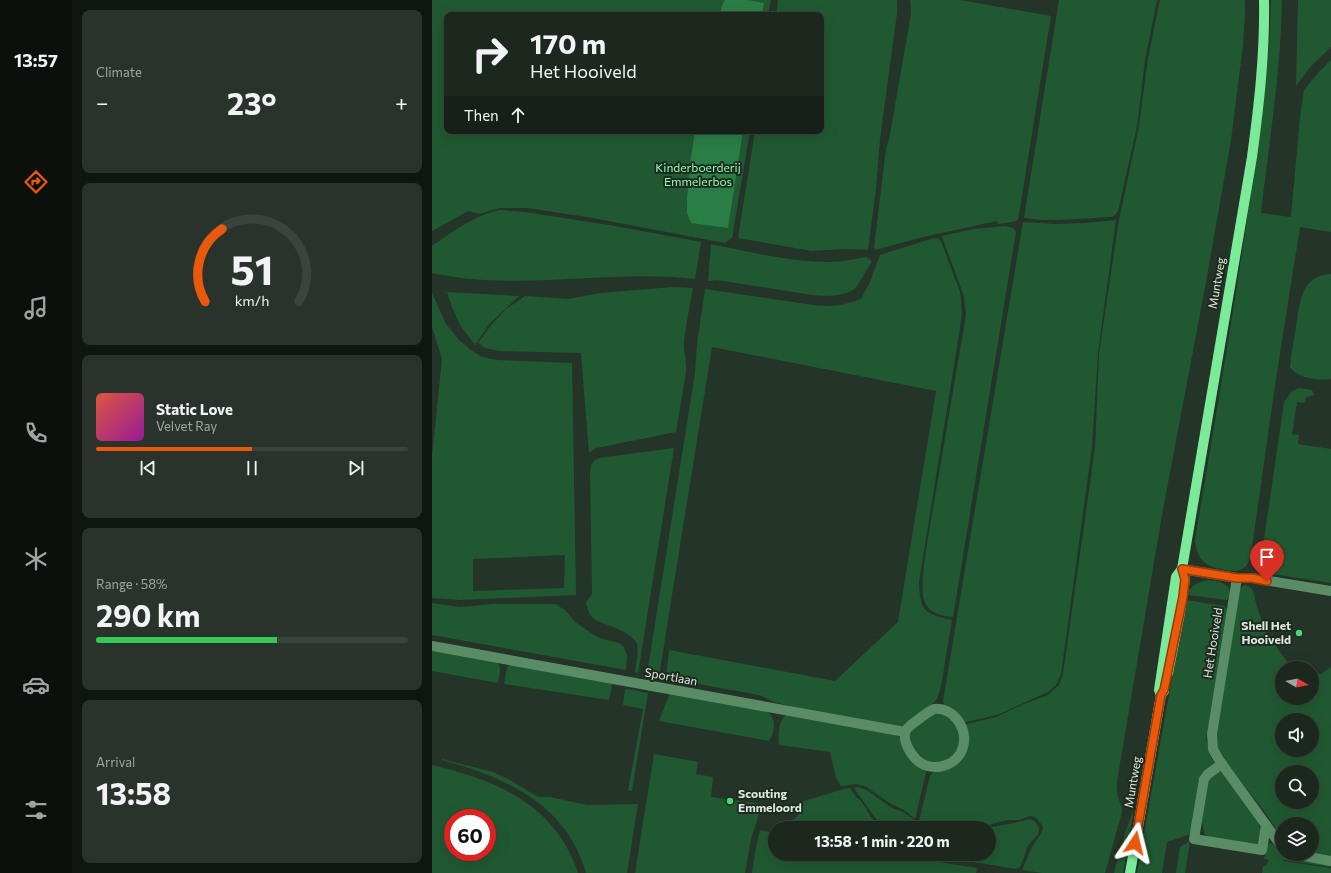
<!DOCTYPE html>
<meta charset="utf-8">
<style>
:root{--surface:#1c271e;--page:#29332b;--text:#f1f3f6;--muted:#a0a5a4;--line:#3a443c;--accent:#ea580c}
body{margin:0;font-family:Commissioner,sans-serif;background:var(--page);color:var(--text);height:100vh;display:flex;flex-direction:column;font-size:15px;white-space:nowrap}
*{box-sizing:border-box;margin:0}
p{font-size:13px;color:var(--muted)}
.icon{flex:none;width:22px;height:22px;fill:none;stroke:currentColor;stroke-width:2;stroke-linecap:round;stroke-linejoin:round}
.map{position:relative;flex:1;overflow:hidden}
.details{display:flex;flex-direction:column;gap:10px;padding:10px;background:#0f1510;width:360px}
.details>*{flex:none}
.top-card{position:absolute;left:12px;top:12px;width:380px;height:122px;border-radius:8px;box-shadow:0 4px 16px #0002,0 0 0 1px var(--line);background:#1c271e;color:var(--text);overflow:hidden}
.needle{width:26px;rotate:99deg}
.buttons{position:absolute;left:843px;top:661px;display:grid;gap:8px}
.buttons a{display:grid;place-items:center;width:44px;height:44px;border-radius:50%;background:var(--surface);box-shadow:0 4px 16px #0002,0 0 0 1px var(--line);font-size:20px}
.speed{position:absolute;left:12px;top:809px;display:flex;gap:8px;font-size:20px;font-weight:700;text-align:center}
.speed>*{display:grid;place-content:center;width:52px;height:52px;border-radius:50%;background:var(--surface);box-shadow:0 4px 16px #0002,0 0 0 1px var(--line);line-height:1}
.speed .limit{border:6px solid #d22;background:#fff;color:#111}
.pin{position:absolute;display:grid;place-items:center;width:34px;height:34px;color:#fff;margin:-41px -17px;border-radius:50% 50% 50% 0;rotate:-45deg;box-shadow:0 0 4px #0007}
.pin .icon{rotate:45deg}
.me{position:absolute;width:44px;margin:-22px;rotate:10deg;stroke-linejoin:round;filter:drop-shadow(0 0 3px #0008)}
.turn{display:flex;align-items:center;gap:14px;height:84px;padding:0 20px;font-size:18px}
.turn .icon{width:52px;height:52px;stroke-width:2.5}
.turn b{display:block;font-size:28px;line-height:34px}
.then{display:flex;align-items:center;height:38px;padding:0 20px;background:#0003;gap:8px;font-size:15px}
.big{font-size:30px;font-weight:700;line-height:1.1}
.details .tile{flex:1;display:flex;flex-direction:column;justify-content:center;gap:6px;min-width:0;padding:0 14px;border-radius:8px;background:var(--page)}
.details .dial{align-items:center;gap:0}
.dial svg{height:104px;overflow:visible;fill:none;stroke:var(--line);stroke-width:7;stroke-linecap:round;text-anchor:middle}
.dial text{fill:var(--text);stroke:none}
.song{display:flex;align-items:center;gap:12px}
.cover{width:48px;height:48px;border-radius:6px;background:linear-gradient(135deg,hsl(10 70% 55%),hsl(300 70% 35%))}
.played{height:4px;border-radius:2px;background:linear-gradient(90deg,var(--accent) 50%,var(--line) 50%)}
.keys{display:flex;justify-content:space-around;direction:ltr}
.heat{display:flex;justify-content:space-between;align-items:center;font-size:22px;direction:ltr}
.charge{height:6px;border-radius:3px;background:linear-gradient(90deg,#34c759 58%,var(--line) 0)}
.trip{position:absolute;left:336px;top:821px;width:228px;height:40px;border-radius:20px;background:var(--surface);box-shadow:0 4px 16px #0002,0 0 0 1px var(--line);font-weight:700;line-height:40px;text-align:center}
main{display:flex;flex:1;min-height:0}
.menu{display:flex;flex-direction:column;width:72px;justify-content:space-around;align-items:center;background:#0b100c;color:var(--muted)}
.menu .icon{width:28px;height:28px}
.menu .active{color:var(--accent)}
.menu b{font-size:18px;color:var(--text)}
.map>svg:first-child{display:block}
.green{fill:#205931;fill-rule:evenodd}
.water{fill:#297e45}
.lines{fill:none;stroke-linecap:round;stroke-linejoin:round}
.minor{stroke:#5a8d66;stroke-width:10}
.major{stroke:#7beb99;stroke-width:10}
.route-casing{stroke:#983908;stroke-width:10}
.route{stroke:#ea580c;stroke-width:7}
.poi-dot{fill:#49d778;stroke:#1c2a1f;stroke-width:1.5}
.labels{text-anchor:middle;stroke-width:4;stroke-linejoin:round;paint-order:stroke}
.park-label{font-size:12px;fill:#90fdac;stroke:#1c2a1f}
.street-label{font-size:12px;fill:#dee7df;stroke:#1c2a1f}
.poi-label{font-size:12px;font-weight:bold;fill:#dee7df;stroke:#1c2a1f;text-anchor:end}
</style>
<main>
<nav class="menu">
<b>13:57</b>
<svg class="icon active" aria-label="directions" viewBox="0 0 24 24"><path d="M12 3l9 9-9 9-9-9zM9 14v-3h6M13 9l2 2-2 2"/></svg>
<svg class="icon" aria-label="music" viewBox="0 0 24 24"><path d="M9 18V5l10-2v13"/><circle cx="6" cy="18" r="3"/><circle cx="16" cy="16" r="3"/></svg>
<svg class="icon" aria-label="phone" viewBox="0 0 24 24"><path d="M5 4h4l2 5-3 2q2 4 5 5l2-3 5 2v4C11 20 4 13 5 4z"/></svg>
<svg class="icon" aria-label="climate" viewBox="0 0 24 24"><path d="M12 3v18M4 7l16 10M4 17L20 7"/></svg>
<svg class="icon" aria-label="car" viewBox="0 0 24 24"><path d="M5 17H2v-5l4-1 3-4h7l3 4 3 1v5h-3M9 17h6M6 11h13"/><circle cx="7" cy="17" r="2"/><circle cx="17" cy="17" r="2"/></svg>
<svg class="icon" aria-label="filters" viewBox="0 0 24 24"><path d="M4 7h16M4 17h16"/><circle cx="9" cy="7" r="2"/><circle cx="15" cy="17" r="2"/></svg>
</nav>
<section class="details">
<div class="tile"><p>Climate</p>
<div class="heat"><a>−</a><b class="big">23°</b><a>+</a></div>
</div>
<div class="tile dial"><svg viewBox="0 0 100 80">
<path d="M14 69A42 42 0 1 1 86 69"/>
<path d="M14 69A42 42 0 0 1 27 13" stroke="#ea580c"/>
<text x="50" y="56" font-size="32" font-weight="700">51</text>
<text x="50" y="72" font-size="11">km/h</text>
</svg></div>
<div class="tile">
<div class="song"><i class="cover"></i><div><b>Static Love</b><p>Velvet Ray</p></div></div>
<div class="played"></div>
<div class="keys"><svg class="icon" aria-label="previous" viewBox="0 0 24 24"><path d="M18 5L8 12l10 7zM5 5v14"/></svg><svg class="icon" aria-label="pause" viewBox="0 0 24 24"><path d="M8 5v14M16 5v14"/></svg><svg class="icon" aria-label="next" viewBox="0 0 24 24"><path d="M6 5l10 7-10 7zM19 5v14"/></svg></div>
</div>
<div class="tile"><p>Range · 58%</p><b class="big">290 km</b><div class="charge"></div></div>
<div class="tile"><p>Arrival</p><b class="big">13:58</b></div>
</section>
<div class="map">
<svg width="899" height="873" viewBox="0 0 899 873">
<rect width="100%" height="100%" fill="#253428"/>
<!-- green -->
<g class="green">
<path d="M0 0H339L336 15H15V131H318L300 238 293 243 155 217 95 208H67L47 214 36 211 0 231Z"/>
<path d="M346 0H465V13L448 139 444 188 436 250 413 249 380 251 306 238 323 131H389V15H344Z"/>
<path d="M478 0H528L619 16 586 220 580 222 566 224 565 221 491 237 443 250 442 248 454 149 457 140 479 14Z"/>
<path d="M627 0H725L713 60 705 126 686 211 683 215 680 217 629 220H609L592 218Z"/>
<path d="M728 0H813V13L811 45 799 140 774 282 730 515 685 781V794L690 808V812L673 873H610L591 870V868L600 847 610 832 611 826 605 819 602 817 598 816 587 820H575L566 822 549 828H495L487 821 498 776 502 771 526 759 531 725 564 717 590 705 616 695 627 685 631 674 663 448 667 353 687 220 707 126 716 58Z"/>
<path d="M839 0H850C849 71 837 142 829 213L859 217 868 118 872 90 887 72 899 60V232L868 227 843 385 819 554C817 564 813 570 803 571 781 569 765 566 763 540 782 426 802 312 818 198 827 132 838 67 839 0Z"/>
<path d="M866 0H899V47L880 65 864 86Z"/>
<path d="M68 210 93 212 183 226 269 242 263 279C176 269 87 292 0 273V246C21 232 42 215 68 210Z"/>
<path d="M684 220 666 352 660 447 629 674 624 685 616 692 565 715 530 723 512 705 511 701 591 222 623 224 653 223Z"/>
<path d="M573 226 581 228 584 232 521 617C512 616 500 614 495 606 487 596 492 569 493 556L534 315 532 296 510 237V236L542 229Z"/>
<path d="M502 238 507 239 509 241 528 292 530 312 528 328 487 582C488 611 492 614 520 620L509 687 505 699 496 709 472 726 466 727 424 722 342 702 330 696 322 694 234 678 237 650 403 681 466 622 504 391 280 347 227 676 215 674 263 373 265 344 273 289 381 305C401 307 410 306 429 299L438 282 448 255Z"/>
<path d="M279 244C317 252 359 262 397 262 410 262 422 259 434 257L440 261C436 267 426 287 421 290 409 297 393 296 380 295L285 280 276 281Z"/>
<path d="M899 274V379C887 381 864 378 858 367 859 353 862 340 864 327 868 303 868 276 899 274Z"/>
<path d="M241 287 261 288C258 306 254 323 252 341 251 351 255 361 254 372L244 432 164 448 157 453 149 353 67 351 53 348 46 343 60 324 74 309 93 296 137 299 168 293Z"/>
<path d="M15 292 87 296 58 323 43 345 28 325 20 307Z"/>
<path d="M0 293 14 324 27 340 39 350 50 357 65 360 140 363 144 595 28 600 0 598V456L10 359 0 327ZM133 555 132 588 41 591V559Z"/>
<path d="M867 388 880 390 882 395 874 397 873 403 865 402 860 434 867 435 866 444 899 449V583L835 573V576L832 574 828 567 852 402 860 391Z"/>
<path d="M242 448 206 673 203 672C204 663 207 653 205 644 201 633 176 625 165 621 157 616 156 611 154 602L160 594V590L158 472C159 464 160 461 167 458Z"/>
<path d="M776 580C786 581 805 584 795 600L755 595C759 585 766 582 776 580Z"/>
<path d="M813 585 818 587 821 590 825 607 834 633 860 668H850V698H880V673L889 674 899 667V856L880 853V824H850V839L835 815 786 752 784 736 808 589 811 586ZM850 720H880V750H850ZM850 772H880V802H850Z"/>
<path d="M754 600 792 606 795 610 774 739 777 752 782 764 770 773 768 778 759 834 735 842 730 873H705Z"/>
<path d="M0 603 28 607 61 604H123L133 610 143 622 159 633 168 638 187 643 192 647 195 656 194 670 0 635Z"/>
<path d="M0 649 64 661C71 667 67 675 66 683L0 671Z"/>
<path d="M79 664 181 680 177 700 72 684 75 667Z"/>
<path d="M195 689 216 693 200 791 196 790 211 709 191 705 193 690Z"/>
<path d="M238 693 335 711C345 720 343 730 337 741L227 721Z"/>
<path d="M501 713 517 715 530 734 526 752 513 763 490 761 477 743V734L491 719Z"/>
<path d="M356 714 462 734 468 738 492 767 494 772 483 819 472 810 456 802 433 786 424 784 409 786 404 778 398 752 347 745C346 736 346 718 356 714Z"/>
<path d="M222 754 266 762 264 774 281 777 279 797 330 804 319 839 313 873H203Z"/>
<path d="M10 759 61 772 76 779 106 797H118L155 805 206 804 195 873H154C135 804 73 777 10 760Z"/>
<path d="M0 765C65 780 124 805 146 873H0ZM21 818H55V852H21Z"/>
<path d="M787 771 790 772 827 823 828 831 826 845 776 837 772 833 770 821 777 780Z"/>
<path d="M424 787 433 789 460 808 469 811 483 820 481 828H448L447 823 422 788Z"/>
<path d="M415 788H418L424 797 429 801 439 817 444 822 446 828H364L360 820C368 817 368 809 369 802Z"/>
<path d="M702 809 691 873H682L693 833Z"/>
<path d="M597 819C601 820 603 821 605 824 612 833 600 839 596 846 593 853 591 861 588 867L584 869 493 854H557V828C570 824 584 824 597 819Z"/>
<path d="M328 830 343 833V854H486L495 860 545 868 544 873H320L324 846Z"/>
<path d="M758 841 753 873H744L748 847Z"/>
<path d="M839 843C844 846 846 851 850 854 859 862 886 863 899 865V867L851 860V861L899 868V873H830L831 866H834L837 860 832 859 835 845Z"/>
</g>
<!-- water -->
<g class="water">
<path d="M293 0H316L332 3 330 15H288L290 5Z"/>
<path d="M263 131H311L296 228 259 223 255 213V199L258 164Z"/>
</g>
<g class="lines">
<!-- minor -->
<g class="minor">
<path d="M750 569 805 578H820L899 591"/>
<path d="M805 578 780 734 781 749 787 760 850 847"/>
<path d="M0 646 473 732"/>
<path d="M502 709C522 707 536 729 531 747 526 766 501 773 486 761 479 755 468 738 475 729 478 725 483 722 487 719 492 715 496 712 502 709Z"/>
<path d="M790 764 776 774 772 779 762 839 830 850 834 825"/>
<path d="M861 854 899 861"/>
</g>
<!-- major -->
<g class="major">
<path d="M736 673 748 612 753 579 750 569"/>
<path d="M729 695 727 690 744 577 750 569 820 157C827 105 833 53 832 0"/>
<path d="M698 873 729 695 732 691"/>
</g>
</g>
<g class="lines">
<defs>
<path id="route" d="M703 843 729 695 732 690 751 597 753 579 750 569 805 578H820L835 581"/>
</defs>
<!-- route casing -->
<use href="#route" class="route-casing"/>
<!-- route -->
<use href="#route" class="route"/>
</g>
<!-- markers -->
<g class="poi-dot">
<circle cx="867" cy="633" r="4"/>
<circle cx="298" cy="801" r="4"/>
</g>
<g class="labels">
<!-- park labels -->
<g class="park-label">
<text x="266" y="172">Kinderboerderij<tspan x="266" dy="14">Emmelerbos</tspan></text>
</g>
<!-- street labels -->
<g class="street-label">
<text transform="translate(785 283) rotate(-80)" y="4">Muntweg</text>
<text transform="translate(781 643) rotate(-81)" y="4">Het Hooiveld</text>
<text transform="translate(239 677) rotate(10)" y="4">Sportlaan</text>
<text transform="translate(701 782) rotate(-80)" y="4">Muntweg</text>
</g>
<!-- poi labels -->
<g class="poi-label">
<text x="859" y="630">Shell Het<tspan x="859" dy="14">Hooiveld</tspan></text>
<text x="306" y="798" text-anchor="start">Scouting<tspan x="306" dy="14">Emmeloord</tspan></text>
</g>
</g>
</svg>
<div class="buttons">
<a><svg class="needle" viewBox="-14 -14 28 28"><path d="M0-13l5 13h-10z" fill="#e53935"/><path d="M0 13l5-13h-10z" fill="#a0a5a4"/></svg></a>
<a><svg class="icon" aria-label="sound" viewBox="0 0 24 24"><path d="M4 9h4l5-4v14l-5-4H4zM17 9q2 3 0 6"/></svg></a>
<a><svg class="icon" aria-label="search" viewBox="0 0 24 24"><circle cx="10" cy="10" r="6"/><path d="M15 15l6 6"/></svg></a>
<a><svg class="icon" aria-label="layers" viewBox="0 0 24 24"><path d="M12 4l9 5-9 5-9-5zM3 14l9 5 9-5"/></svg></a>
</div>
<div class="speed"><div class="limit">60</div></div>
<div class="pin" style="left:835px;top:581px;background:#d93025"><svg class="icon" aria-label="arrive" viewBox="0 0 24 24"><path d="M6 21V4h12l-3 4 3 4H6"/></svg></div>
<svg class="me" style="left:703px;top:843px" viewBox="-20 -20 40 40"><path d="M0-17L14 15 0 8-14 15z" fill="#ea580c" stroke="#fff" stroke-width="4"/></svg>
<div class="trip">13:58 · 1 min · 220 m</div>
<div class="top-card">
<div class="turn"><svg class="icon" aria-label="right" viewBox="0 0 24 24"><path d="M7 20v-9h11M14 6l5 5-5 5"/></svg><div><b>170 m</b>Het Hooiveld</div></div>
<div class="then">Then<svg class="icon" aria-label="ahead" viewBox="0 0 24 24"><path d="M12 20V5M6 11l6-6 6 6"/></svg></div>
</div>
</div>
</main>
